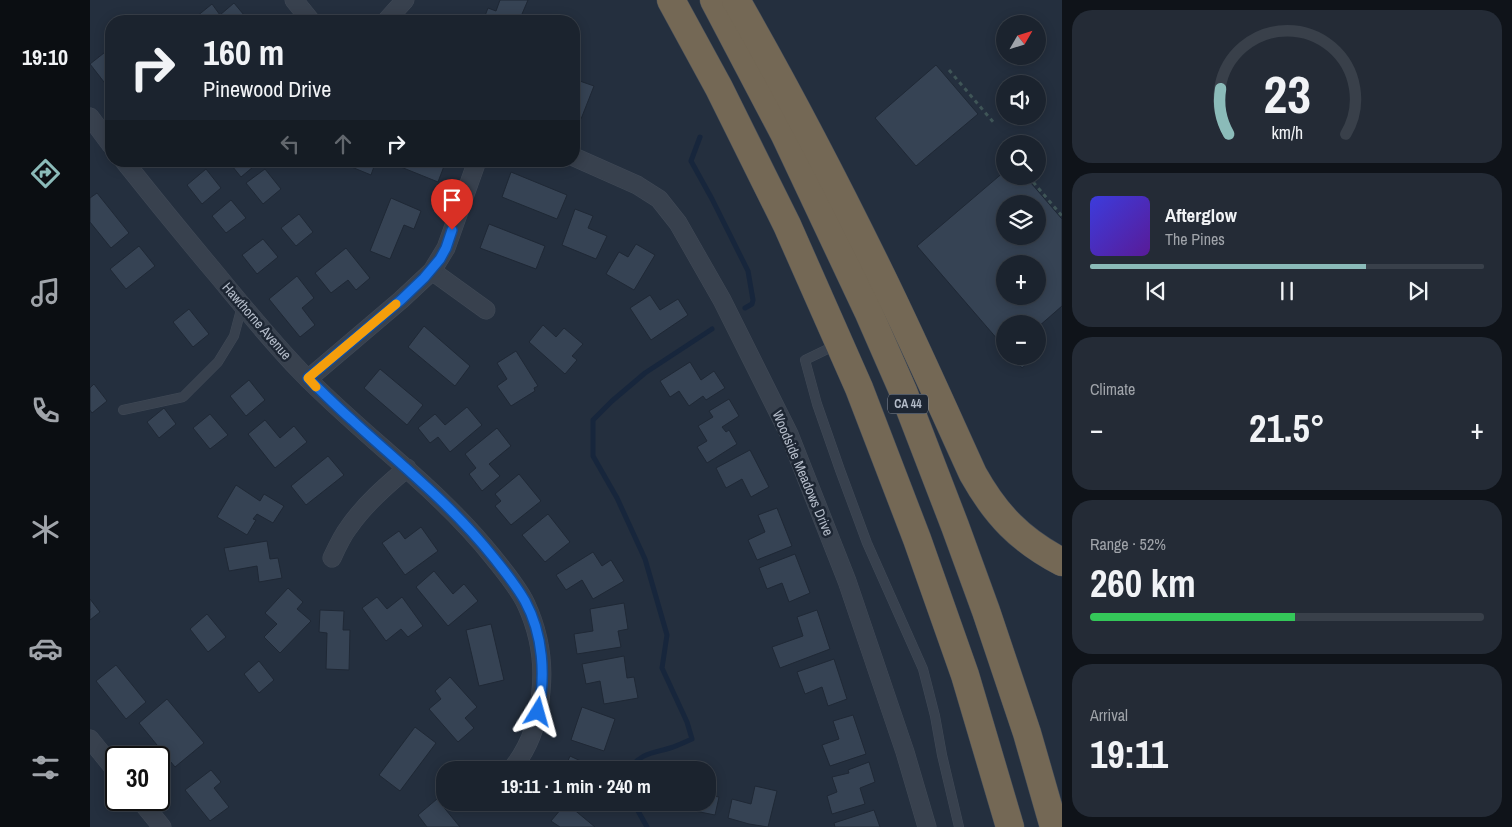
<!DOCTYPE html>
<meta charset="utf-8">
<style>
:root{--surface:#1b232e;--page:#242b36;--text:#f1f3f6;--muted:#a0a4aa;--line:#39404a;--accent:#8bbbb9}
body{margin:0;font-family:"Archivo Narrow",sans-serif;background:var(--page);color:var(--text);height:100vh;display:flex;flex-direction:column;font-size:19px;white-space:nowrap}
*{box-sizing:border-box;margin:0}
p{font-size:16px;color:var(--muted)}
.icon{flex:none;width:28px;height:28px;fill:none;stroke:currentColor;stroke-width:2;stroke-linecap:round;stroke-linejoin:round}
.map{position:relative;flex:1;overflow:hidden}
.drawer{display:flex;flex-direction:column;gap:10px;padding:10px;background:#0f1319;width:450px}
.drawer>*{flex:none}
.top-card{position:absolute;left:15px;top:15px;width:475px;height:152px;border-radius:20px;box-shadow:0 2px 12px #0003,0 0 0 1px var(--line);background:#1b232e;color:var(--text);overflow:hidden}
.needle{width:32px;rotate:51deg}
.controls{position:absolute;left:906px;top:15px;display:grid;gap:10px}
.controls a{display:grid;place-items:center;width:50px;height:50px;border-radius:50%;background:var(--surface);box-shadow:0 2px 12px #0003,0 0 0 1px var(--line);font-size:25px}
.speed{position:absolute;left:15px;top:746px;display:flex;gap:10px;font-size:25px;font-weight:700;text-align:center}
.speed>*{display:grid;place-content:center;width:65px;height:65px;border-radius:50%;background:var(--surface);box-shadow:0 2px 12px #0003,0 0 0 1px var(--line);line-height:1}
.speed .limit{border:2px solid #111;border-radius:8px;background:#fff;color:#111}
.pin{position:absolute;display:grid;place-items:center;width:42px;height:42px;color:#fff;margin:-51px -21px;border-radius:50% 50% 50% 0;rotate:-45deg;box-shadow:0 0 5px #0007}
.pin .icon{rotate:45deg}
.me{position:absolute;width:55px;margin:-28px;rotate:8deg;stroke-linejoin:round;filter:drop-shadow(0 0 4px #0008)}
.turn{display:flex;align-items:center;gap:18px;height:105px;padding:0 15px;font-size:22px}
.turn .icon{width:65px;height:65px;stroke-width:2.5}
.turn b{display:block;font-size:35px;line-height:42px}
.lanes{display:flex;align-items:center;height:48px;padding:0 15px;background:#0003;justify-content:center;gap:25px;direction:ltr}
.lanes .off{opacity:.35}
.big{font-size:38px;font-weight:700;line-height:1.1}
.drawer .tile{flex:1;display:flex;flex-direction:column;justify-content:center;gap:8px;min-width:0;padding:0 18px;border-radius:20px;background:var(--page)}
.drawer .dial{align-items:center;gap:0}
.dial svg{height:130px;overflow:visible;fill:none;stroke:var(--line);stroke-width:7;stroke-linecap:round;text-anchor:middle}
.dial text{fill:var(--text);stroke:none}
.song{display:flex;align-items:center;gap:15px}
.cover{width:60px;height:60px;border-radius:8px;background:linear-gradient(135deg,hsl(240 70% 55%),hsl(270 70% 35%))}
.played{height:5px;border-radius:2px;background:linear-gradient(90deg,var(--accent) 70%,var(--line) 70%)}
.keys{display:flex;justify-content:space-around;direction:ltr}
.heat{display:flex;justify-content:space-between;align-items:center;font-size:28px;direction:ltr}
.charge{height:8px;border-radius:4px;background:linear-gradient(90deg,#34c759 52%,var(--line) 0)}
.trip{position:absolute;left:346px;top:761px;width:280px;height:50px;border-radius:20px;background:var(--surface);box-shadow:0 2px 12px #0003,0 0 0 1px var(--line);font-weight:700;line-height:50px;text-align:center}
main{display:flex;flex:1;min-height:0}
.dock{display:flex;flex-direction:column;width:90px;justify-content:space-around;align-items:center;background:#0b0e12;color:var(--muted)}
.dock .icon{width:35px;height:35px}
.dock .active{color:var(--accent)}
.dock b{font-size:22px;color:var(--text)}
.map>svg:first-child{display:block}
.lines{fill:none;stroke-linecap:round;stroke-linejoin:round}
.stream{stroke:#17263c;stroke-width:5}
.building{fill:#364354;stroke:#1f2835;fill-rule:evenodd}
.lane-casing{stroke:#414a57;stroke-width:10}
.street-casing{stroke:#414a57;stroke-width:19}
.highway-casing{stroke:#434c59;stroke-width:29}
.path{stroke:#3f5557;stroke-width:3;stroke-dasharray:4 4;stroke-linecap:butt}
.lane{stroke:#38414e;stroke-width:9}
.street{stroke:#38414e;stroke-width:18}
.highway{stroke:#746855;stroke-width:28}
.route-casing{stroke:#114b97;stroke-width:12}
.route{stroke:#1a73e8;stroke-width:9}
.slow{stroke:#f59e0b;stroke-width:9}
.labels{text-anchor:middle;stroke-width:5;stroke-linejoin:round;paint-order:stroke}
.shield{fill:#1d2633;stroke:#878f9c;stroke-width:1}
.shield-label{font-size:12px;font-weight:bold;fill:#b4bcc9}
.street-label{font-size:14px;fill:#b4bcc9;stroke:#1d2633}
</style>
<main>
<nav class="dock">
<b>19:10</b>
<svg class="icon active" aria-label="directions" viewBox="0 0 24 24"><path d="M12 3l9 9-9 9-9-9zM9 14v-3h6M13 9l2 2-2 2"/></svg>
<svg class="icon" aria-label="music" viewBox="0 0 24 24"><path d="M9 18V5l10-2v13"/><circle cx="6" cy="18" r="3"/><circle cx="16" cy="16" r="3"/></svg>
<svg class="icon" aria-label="phone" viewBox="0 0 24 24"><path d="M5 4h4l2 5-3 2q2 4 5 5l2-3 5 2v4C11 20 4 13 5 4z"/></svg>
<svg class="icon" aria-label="climate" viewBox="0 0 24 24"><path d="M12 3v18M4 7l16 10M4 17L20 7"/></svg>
<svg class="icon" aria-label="car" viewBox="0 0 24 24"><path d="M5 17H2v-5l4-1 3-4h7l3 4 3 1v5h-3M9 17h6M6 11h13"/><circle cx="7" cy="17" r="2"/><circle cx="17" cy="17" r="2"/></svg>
<svg class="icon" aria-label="filters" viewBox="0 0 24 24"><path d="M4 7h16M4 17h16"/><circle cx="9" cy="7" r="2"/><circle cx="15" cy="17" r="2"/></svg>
</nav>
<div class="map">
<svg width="972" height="827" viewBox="0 0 972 827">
<rect width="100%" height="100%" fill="#242f3e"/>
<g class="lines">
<!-- stream -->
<g class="stream">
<path d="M610 137 601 161 622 199 658 271 663 300 662 304 655 308"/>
<path d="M540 770C549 753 564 753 580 748 587 746 595 742 602 739L597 722 572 668 577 635 555 559 527 498 503 456V420L522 401 555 373 622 329"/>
<path d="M543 802 557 827"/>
</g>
</g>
<!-- building -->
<g class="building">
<path d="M410 0H438L429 21H393L398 8 406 11Z"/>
<path d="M144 3 159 21H101L122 4 130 15Z"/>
<path d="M19 49 21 51V91L0 64Z"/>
<path d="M846 65 888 114 826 166 785 118Z"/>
<path d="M484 79 504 86 491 119 484 116Z"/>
<path d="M138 161H169V162L151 177Z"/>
<path d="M247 161H286L281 175Z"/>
<path d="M296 161H356L348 182Z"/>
<path d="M116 169 131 188 112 204 97 185Z"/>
<path d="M175 169 191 189 173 204 156 183Z"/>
<path d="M915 171V176H935L972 219V306L948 327V324H915V348L827 246ZM915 204H948V236H915ZM915 264H948V296H915Z"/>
<path d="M421 172 477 195 467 219 412 197Z"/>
<path d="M7 193 39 233 21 248 0 222V198Z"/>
<path d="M301 198 331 211 324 229 314 225 300 259 280 251Z"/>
<path d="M141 200 156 218 136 233 122 216Z"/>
<path d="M485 209 503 216 498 228 517 236 506 259 472 245Z"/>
<path d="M209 214 223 232 206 246 191 228Z"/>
<path d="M399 224 455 246 446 269 390 248Z"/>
<path d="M173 239 188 257 167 274 152 255Z"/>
<path d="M546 244 565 255 544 290 516 274 529 252 538 257Z"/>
<path d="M49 246 65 266 36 289 20 269Z"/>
<path d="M256 248 280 278 266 290 258 280 241 293 225 273Z"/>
<path d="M207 276 224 298 212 308 225 325 210 337 179 299Z"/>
<path d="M560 295 570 310 588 299 598 315 561 340 540 308Z"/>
<path d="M99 309 119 334 103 347 83 322Z"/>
<path d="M453 325 466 337 474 328 493 344 482 356 487 360 475 374 439 342Z"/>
<path d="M334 326 380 366 365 386 318 347Z"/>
<path d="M426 351 448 386 444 388 445 391 421 406 407 386 417 379 407 363Z"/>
<path d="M922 356H946L932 368Z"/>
<path d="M600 362 611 380 624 371 635 388 616 400 613 396 599 406 589 391 580 397 570 381Z"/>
<path d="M290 369 333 405 317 425 274 388Z"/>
<path d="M159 380 175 400 156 416 140 396Z"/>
<path d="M4 384 17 401 2 413 0 410V388Z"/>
<path d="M639 399 649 416 632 427 636 432 639 430 647 444 617 463 607 447 617 441 608 426 623 417 619 411Z"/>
<path d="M377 407 392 425 360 452 348 437 340 443 328 428 345 414 355 425Z"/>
<path d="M74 408 86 424 69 438 57 422Z"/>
<path d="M120 414 138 435 120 449 103 428Z"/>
<path d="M175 420 190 438 204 426 217 442 185 468 158 434Z"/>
<path d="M407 428 421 446 399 464 410 476 392 491 379 474 386 468 375 454Z"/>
<path d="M660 450 679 487 661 497 652 479 636 488 626 468Z"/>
<path d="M238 456 254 475 216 505 201 486Z"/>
<path d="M429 474 451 501 421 525 405 506 411 501 405 494Z"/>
<path d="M146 485 170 501 174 494 194 506 183 523 167 514 163 519 166 520 157 535 127 517Z"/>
<path d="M687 508 702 546 667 560 658 540 675 532 668 515Z"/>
<path d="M458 514 480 542 455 562 432 535Z"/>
<path d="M331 527 348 551 315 575 292 543 309 531 315 539Z"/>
<path d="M177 541 180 559 188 558 192 578 169 582 167 566 139 571 134 548Z"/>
<path d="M503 552 512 566 521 560 534 581 503 599 492 580 476 590 466 575Z"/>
<path d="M705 554 720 593 699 602 692 583 677 589 669 568Z"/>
<path d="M344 571 363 594 374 584 388 601 358 626 326 587Z"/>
<path d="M198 588 213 602 207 609 221 621 190 653 174 637 187 624 175 613Z"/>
<path d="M287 597 297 609 312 597 333 626 318 637 311 629 296 641 272 608Z"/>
<path d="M0 599 10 612 0 620Z"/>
<path d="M534 603 538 629 528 631 531 647 487 654 484 634 503 631 500 609Z"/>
<path d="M230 610 254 611 253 630H260L259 670 236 669 237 633 229 632Z"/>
<path d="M727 610 740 649 690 668 682 647 713 636 707 617Z"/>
<path d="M117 614 136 637 118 652 100 629Z"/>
<path d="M401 624 414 680 389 686 376 630Z"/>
<path d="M534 656 537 678 544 677 548 698 514 704 510 681 496 684 492 664Z"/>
<path d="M744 659 757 699 738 706 732 687 715 694 707 672Z"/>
<path d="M169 661 184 680 169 693 154 674Z"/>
<path d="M26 665 56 702 36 719 6 681Z"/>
<path d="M360 677 387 707 375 718 384 728 368 742 339 709 351 699 345 691Z"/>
<path d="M77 699 114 743 85 767 49 723Z"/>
<path d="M492 707 525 719 514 751 481 740Z"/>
<path d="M763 715 776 754 740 766 732 745 749 739 743 721Z"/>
<path d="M325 727 346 743 310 791 289 775Z"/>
<path d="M480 756 510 770H474Z"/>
<path d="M779 762 785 782 770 788 775 804 742 814 737 796 747 792 742 777 759 773 758 770Z"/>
<path d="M121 770 131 782 124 788 139 807 120 821 95 790Z"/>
<path d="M665 786 687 791 678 827 659 824 638 818 642 799 661 804Z"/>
<path d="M618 795 629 797 625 815 585 807 586 802H618Z"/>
<path d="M347 799 370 827H337L328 815Z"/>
<path d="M476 803 505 827H470L461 821Z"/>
<path d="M784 810 790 827H745L744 823Z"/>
</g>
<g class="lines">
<defs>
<g id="lane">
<path d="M748 344 715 360 727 404 750 470 777 543 833 669 845 716 852 755 869 827"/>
<path d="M33 410 93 397 128 362 144 336 152 306"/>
</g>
<g id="street">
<path d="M204 0 221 21"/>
<path d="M296 21 315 0"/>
<path d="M0 117 21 145"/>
<path d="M484 157 547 185 569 199 588 223 632 300 699 434 757 581 815 752 837 827"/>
<path d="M34 161C65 200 96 238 128 276 155 309 182 342 212 373 274 437 347 487 403 557 414 571 428 587 436 604 449 632 454 661 451 691 449 720 440 747 421 770"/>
<path d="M342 271 396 310"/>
<path d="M218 379 311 300 342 271 356 248 387 161"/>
<path d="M242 558C247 547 252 536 259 527 275 504 296 486 317 468"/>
<path d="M0 739 26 771"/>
<path d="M50 800 72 827"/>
</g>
<g id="highway">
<path d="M581 0 629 88 697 225 769 388 827 539 875 675 920 827"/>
<path d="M624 0 695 135 778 311 813 391 865 526 896 611 937 733 964 827"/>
<path d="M646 0C697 89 744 179 789 271 822 338 852 406 883 474 906 515 930 540 972 562"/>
</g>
</defs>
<!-- lane casing -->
<use href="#lane" class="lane-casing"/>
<!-- street casing -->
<use href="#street" class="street-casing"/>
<!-- highway casing -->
<use href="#highway" class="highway-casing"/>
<!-- path -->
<g class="path">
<path d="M859 70 904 123"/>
<path d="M912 146 915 149"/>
<path d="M938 176 972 216"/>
</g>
<!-- lane -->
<use href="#lane" class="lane"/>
<!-- street -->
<use href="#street" class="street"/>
<!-- highway -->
<use href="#highway" class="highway"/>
</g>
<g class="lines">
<defs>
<path id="route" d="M362 230 356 248 350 259 334 278 311 300 218 378C232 392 247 407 262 420 312 466 361 504 404 558 415 572 426 585 435 601 453 634 456 676 448 712"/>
</defs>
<!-- route casing -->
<use href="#route" class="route-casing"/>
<!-- route -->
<use href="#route" class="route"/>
<!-- slow -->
<path class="slow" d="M226 387 218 378 306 304"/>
</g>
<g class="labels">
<!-- shield labels -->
<rect class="shield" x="798" y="394.5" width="40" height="19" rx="4"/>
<g class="shield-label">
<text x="818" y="408">CA 44</text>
</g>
<!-- street labels -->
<g class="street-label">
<text transform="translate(167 321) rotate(49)" y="5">Hawthorne Avenue</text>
<text transform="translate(713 473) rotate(67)" y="5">Woodside Meadows Drive</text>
</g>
</g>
</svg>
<div class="controls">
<a><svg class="needle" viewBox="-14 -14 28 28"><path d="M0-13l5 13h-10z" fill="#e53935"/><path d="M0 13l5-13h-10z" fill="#a0a4aa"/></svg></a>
<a><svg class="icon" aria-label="sound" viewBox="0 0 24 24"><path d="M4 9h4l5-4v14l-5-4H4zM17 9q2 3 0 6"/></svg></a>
<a><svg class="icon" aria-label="search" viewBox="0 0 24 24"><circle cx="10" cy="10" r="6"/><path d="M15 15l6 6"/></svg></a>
<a><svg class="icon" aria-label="layers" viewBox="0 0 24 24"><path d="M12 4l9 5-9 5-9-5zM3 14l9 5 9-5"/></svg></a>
<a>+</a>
<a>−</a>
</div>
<div class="speed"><div class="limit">30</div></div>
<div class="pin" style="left:362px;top:230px;background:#d93025"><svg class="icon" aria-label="arrive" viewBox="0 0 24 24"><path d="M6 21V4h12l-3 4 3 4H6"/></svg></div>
<svg class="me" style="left:448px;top:712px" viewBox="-20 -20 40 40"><path d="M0-17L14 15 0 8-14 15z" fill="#1a73e8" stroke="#fff" stroke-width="4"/></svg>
<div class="trip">19:11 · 1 min · 240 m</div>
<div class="top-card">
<div class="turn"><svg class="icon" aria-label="right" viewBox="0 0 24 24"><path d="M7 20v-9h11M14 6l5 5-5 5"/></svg><div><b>160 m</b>Pinewood Drive</div></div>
<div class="lanes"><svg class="icon off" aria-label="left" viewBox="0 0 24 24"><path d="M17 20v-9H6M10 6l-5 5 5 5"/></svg><svg class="icon off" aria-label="ahead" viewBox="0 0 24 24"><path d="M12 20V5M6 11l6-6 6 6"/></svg><svg class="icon" aria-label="right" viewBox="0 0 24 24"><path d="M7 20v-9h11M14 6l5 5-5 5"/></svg></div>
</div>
</div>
<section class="drawer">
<div class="tile dial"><svg viewBox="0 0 100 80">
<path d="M14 69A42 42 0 1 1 86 69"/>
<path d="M14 69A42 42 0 0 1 9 41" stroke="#8bbbb9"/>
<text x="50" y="56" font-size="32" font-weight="700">23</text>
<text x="50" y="72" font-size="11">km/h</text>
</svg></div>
<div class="tile">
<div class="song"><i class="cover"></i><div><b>Afterglow</b><p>The Pines</p></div></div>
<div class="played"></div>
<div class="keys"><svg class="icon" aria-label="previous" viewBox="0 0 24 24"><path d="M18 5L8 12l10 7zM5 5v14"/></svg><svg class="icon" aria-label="pause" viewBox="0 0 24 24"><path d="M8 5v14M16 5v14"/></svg><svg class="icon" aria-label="next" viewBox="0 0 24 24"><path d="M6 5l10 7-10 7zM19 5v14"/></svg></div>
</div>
<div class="tile"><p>Climate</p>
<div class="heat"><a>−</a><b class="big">21.5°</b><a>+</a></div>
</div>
<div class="tile"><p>Range · 52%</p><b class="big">260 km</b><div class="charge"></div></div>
<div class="tile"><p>Arrival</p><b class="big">19:11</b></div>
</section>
</main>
